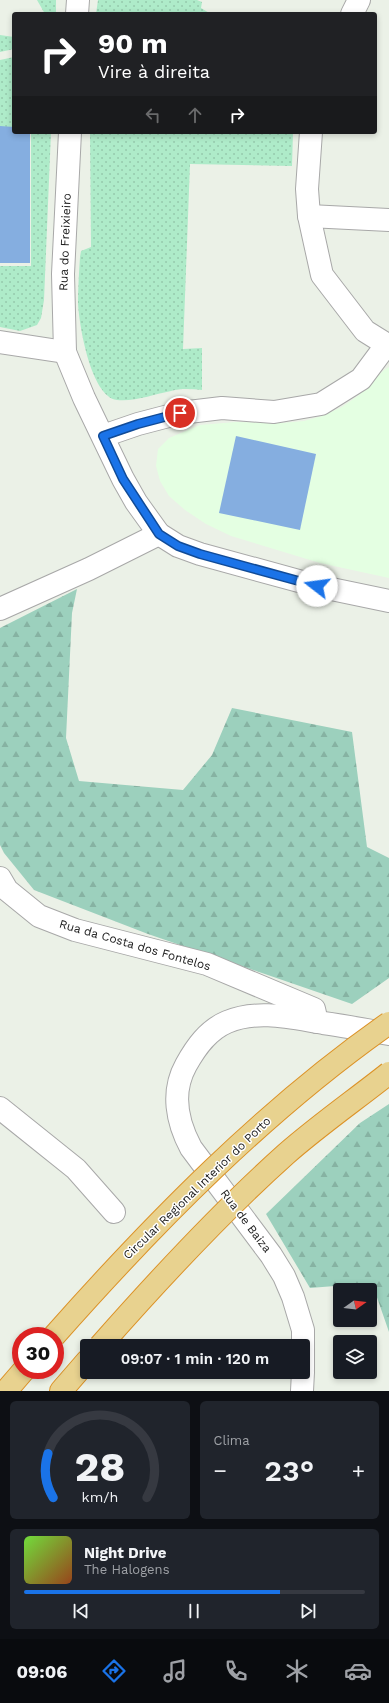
<!DOCTYPE html>
<html lang="pt">
<meta charset="utf-8">
<style>
:root{--surface:#171b24;--page:#20242c;--text:#f1f3f6;--muted:#9ea1a6;--line:#363941;--accent:#1a73e8}
body{margin:0;font-family:"Work Sans",sans-serif;background:var(--page);color:var(--text);height:100vh;display:flex;flex-direction:column;font-size:15px;white-space:nowrap}
*{box-sizing:border-box;margin:0}
p{font-size:13px;color:var(--muted)}
.icon{flex:none;width:22px;height:22px;fill:none;stroke:currentColor;stroke-width:2;stroke-linecap:round;stroke-linejoin:round}
.map{position:relative;height:1391px;overflow:hidden}
.drawer{display:flex;flex-direction:column;gap:10px;padding:10px;background:#0d0f14;flex:1}
.drawer>*{flex:none}
.hud{position:absolute;left:12px;top:12px;width:365px;height:122px;border-radius:4px;box-shadow:0 2px 6px #0003;background:#202124;color:#fff;overflow:hidden}
.needle{width:26px;rotate:76deg}
.fabs{position:absolute;left:333px;top:1283px;display:grid;gap:8px}
.fabs a{display:grid;place-items:center;width:44px;height:44px;border-radius:4px;background:var(--surface);box-shadow:0 2px 6px #0003;font-size:20px}
.speed{position:absolute;left:12px;top:1327px;display:flex;gap:8px;font-size:20px;font-weight:700;text-align:center}
.speed>*{display:grid;place-content:center;width:52px;height:52px;border-radius:50%;background:var(--surface);box-shadow:0 2px 6px #0003;line-height:1}
.speed .limit{border:6px solid #d22;background:#fff;color:#111}
.pin{position:absolute;display:grid;place-items:center;width:34px;height:34px;color:#fff;margin:-17px;border:2px solid #fff;border-radius:50%;box-shadow:0 1px 4px #0007}
.me{position:absolute;width:44px;margin:-22px;rotate:285deg;stroke-linejoin:round;filter:drop-shadow(0 0 3px #0008)}
.turn{display:flex;align-items:center;gap:14px;height:84px;padding:0 20px;font-size:18px}
.turn .icon{width:52px;height:52px;stroke-width:2.5}
.turn b{display:block;font-size:28px;line-height:34px}
.lanes{display:flex;align-items:center;height:38px;padding:0 20px;background:#0003;justify-content:center;gap:20px;direction:ltr}
.lanes .off{opacity:.35}
.big{font-size:30px;font-weight:600;line-height:1.1}
.drawer .card{flex:1;display:flex;flex-direction:column;justify-content:center;gap:6px;min-width:0;padding:0 14px;border-radius:6px;background:var(--page)}
.drawer .dial{align-items:center;gap:0}
.dial svg{height:104px;overflow:visible;fill:none;stroke:var(--line);stroke-width:7;stroke-linecap:round;text-anchor:middle}
.dial text{fill:var(--text);stroke:none}
.song{display:flex;align-items:center;gap:12px}
.cover{width:48px;height:48px;border-radius:6px;background:linear-gradient(135deg,hsl(100 70% 55%),hsl(20 70% 35%))}
.played{height:4px;border-radius:2px;background:linear-gradient(90deg,var(--accent) 75%,var(--line) 75%)}
.keys{display:flex;justify-content:space-around;direction:ltr}
.heat{display:flex;justify-content:space-between;align-items:center;font-size:22px;direction:ltr}
.drawer .tiles{flex:1;display:grid;gap:10px;grid-template-columns:1fr 1fr}
.card:last-child{grid-column:span 2}
.trip{position:absolute;left:80px;top:1339px;width:230px;height:40px;border-radius:4px;background:var(--surface);box-shadow:0 2px 6px #0003;font-weight:600;line-height:40px;text-align:center}
.dock{display:flex;height:64px;justify-content:space-around;align-items:center;background:#090b0e;color:var(--muted)}
.dock .icon{width:28px;height:28px}
.dock .selected{color:var(--accent)}
.dock b{font-size:18px;color:var(--text)}
.map>svg:first-child{display:block}
.education{fill:#e4ffe2}
.grass{fill:url(#grass-dots)}
.forest{fill:url(#forest-firs)}
.pitch{fill:#85aee0}
.lines{fill:none;stroke-linecap:round;stroke-linejoin:round}
.minor-casing{stroke:#a8a8a8;stroke-width:24}
.tertiary-casing{stroke:#a8a8a8;stroke-width:24}
.motorway-casing{stroke:#dc9227;stroke-width:24}
.minor{stroke:#fff;stroke-width:22}
.tertiary{stroke:#fff;stroke-width:22}
.motorway{stroke:#e8d28f;stroke-width:22}
.motorway-bridge-casing{stroke:#dc9227;stroke-width:24;stroke-linecap:butt}
.motorway-bridge{stroke:#e8d28f;stroke-width:22}
.route-casing{stroke:#114b97;stroke-width:10}
.route{stroke:#1a73e8;stroke-width:7}
.labels{text-anchor:middle;stroke-width:3;stroke-linejoin:round;paint-order:stroke}
.street-label{font-size:12px;fill:#212121;stroke:#fff}
</style>
<div class="map">
<svg width="389" height="1391" viewBox="0 0 389 1391">
<defs>
<pattern id="grass-dots" width="8" height="8" patternUnits="userSpaceOnUse"><rect width="8" height="8" fill="#aeebc9"/><path d="M2 2h.1M6 6h.1" fill="none" stroke="#95c9ac" stroke-width="1.8" stroke-linecap="round"/></pattern>
<pattern id="forest-firs" width="22" height="20" patternUnits="userSpaceOnUse"><rect width="22" height="20" fill="#9cd0bd"/><path d="M5 1l3.5 6h-7zM16 11l3.5 6h-7z" fill="#86b2a2"/></pattern>
</defs>
<rect width="100%" height="100%" fill="#ebf1e7"/>
<!-- education -->
<path class="education" d="M389 367V578L320 563 231 536 206 524 185 510 169 496 160 481 156 466 158 449 169 438 200 425 236 422 282 423 304 421 322 416 342 407 359 395 384 370Z"/>
<!-- grass -->
<g class="grass">
<path d="M37 0H56V14H45Z"/>
<path d="M98 0H197L202 2 201 8 211 14H96Z"/>
<path d="M0 35 14 37V49L0 52Z"/>
<path d="M14 57V127H0V60Z"/>
<path d="M31 132H51L44 300 41 318 37 325 20 331 0 327V266H31Z"/>
<path d="M90 132H293L292 166 190 164 183 349 202 348V390C192 389 181 388 171 391 155 394 134 402 117 400 91 397 79 325 78 303 78 288 79 273 80 257L81 251 91 247Z"/>
</g>
<!-- forest -->
<g class="forest">
<path d="M77 589 72 613 66 738 79 781 183 790 212 755 232 708 352 732 367 847 389 858V978L352 1004 148 934 34 890 4 853 0 845V628Z"/>
<path d="M389 1104V1332L372 1283 310 1288 266 1214 360 1123Z"/>
</g>
<!-- pitch -->
<g class="pitch">
<path d="M0 126 14 127V132H30V263H0Z"/>
<path d="M236 436 316 454 300 530 219 513Z"/>
</g>
<g class="lines">
<defs>
<g id="minor">
<path d="M77 14 78 0"/>
<path d="M352 14 359 0"/>
<path d="M70 132 63 274 65 352 84 398 123 479 136 502 159 534 178 546 200 554 317 586 389 601"/>
<path d="M311 132 307 189 309 216 322 275 365 331 389 346"/>
<path d="M309 216 389 220"/>
<path d="M0 342 65 352"/>
<path d="M103 436 138 424 180 413 222 408 274 412 321 404 361 379 387 344"/>
<path d="M0 609 89 569 159 534"/>
<path d="M0 878 7 890 39 916 75 930 207 964 314 1009 317 1022"/>
<path d="M0 1108 76 1169 114 1212"/>
</g>
<g id="tertiary">
<path d="M303 1369V1330L293 1297 284 1276 271 1255 191 1148C177 1122 171 1092 186 1065 196 1047 208 1030 227 1022 258 1009 292 1018 323 1023 345 1026 367 1030 389 1034"/>
<path d="M302 1391 303 1372"/>
</g>
<g id="motorway">
<path d="M6 1391 24 1370"/>
<path d="M61 1391 87 1361"/>
</g>
</defs>
<!-- minor casing -->
<use href="#minor" class="minor-casing"/>
<!-- tertiary casing -->
<use href="#tertiary" class="tertiary-casing"/>
<!-- motorway casing -->
<use href="#motorway" class="motorway-casing"/>
<!-- minor -->
<use href="#minor" class="minor"/>
<!-- tertiary -->
<use href="#tertiary" class="tertiary"/>
<!-- motorway -->
<use href="#motorway" class="motorway"/>
<defs>
<g id="motorway-bridge">
<path d="M54 1336C155 1222 265 1110 389 1023"/>
<path d="M100 1346C159 1279 220 1213 286 1154 319 1125 355 1100 389 1073"/>
</g>
</defs>
<!-- motorway-bridge casing -->
<use href="#motorway-bridge" class="motorway-bridge-casing"/>
<!-- motorway-bridge -->
<use href="#motorway-bridge" class="motorway-bridge"/>
</g>
<g class="lines">
<defs>
<path id="route" d="M180 413 138 424 103 436 123 479 159 534 178 546 200 554 317 586"/>
</defs>
<!-- route casing -->
<use href="#route" class="route-casing"/>
<!-- route -->
<use href="#route" class="route"/>
</g>
<g class="labels">
<!-- street labels -->
<g class="street-label">
<text transform="translate(65 242) rotate(-88)" y="4">Rua do Freixieiro</text>
<text transform="translate(135 945) rotate(16)" y="4">Rua da Costa dos Fontelos</text>
<text transform="translate(197 1188) rotate(-44)" y="4">Circular Regional Interior do Porto</text>
<text transform="translate(246 1221) rotate(53)" y="4">Rua de Baiza</text>
</g>
</g>
</svg>
<div class="fabs">
<a><svg class="needle" viewBox="-14 -14 28 28"><path d="M0-13l5 13h-10z" fill="#e53935"/><path d="M0 13l5-13h-10z" fill="#9ea1a6"/></svg></a>
<a><svg class="icon" aria-label="layers" viewBox="0 0 24 24"><path d="M12 4l9 5-9 5-9-5zM3 14l9 5 9-5"/></svg></a>
</div>
<div class="speed"><div class="limit">30</div></div>
<div class="pin" style="left:180px;top:413px;background:#d93025"><svg class="icon" aria-label="arrive" viewBox="0 0 24 24"><path d="M6 21V4h12l-3 4 3 4H6"/></svg></div>
<svg class="me" style="left:317px;top:586px" viewBox="-20 -20 40 40"><circle r="19" fill="#fff"/><path d="M0-13L10 11 0 6-10 11z" fill="#1a73e8"/></svg>
<div class="trip">09:07 · 1 min · 120 m</div>
<div class="hud">
<div class="turn"><svg class="icon" aria-label="right" viewBox="0 0 24 24"><path d="M7 20v-9h11M14 6l5 5-5 5"/></svg><div><b>90 m</b>Vire à direita</div></div>
<div class="lanes"><svg class="icon off" aria-label="left" viewBox="0 0 24 24"><path d="M17 20v-9H6M10 6l-5 5 5 5"/></svg><svg class="icon off" aria-label="ahead" viewBox="0 0 24 24"><path d="M12 20V5M6 11l6-6 6 6"/></svg><svg class="icon" aria-label="right" viewBox="0 0 24 24"><path d="M7 20v-9h11M14 6l5 5-5 5"/></svg></div>
</div>
</div>
<section class="drawer">
<div class="tiles">
<div class="card dial"><svg viewBox="0 0 100 80">
<path d="M14 69A42 42 0 1 1 86 69"/>
<path d="M14 69A42 42 0 0 1 10 35" stroke="#1a73e8"/>
<text x="50" y="56" font-size="32" font-weight="700">28</text>
<text x="50" y="72" font-size="11">km/h</text>
</svg></div>
<div class="card"><p>Clima</p>
<div class="heat"><a>−</a><b class="big">23°</b><a>+</a></div>
</div>
<div class="card">
<div class="song"><i class="cover"></i><div><b>Night Drive</b><p>The Halogens</p></div></div>
<div class="played"></div>
<div class="keys"><svg class="icon" aria-label="previous" viewBox="0 0 24 24"><path d="M18 5L8 12l10 7zM5 5v14"/></svg><svg class="icon" aria-label="pause" viewBox="0 0 24 24"><path d="M8 5v14M16 5v14"/></svg><svg class="icon" aria-label="next" viewBox="0 0 24 24"><path d="M6 5l10 7-10 7zM19 5v14"/></svg></div>
</div>
</div>
</section>
<nav class="dock">
<b>09:06</b>
<svg class="icon selected" aria-label="directions" viewBox="0 0 24 24"><path d="M12 3l9 9-9 9-9-9zM9 14v-3h6M13 9l2 2-2 2"/></svg>
<svg class="icon" aria-label="music" viewBox="0 0 24 24"><path d="M9 18V5l10-2v13"/><circle cx="6" cy="18" r="3"/><circle cx="16" cy="16" r="3"/></svg>
<svg class="icon" aria-label="phone" viewBox="0 0 24 24"><path d="M5 4h4l2 5-3 2q2 4 5 5l2-3 5 2v4C11 20 4 13 5 4z"/></svg>
<svg class="icon" aria-label="climate" viewBox="0 0 24 24"><path d="M12 3v18M4 7l16 10M4 17L20 7"/></svg>
<svg class="icon" aria-label="car" viewBox="0 0 24 24"><path d="M5 17H2v-5l4-1 3-4h7l3 4 3 1v5h-3M9 17h6M6 11h13"/><circle cx="7" cy="17" r="2"/><circle cx="17" cy="17" r="2"/></svg>
</nav>
